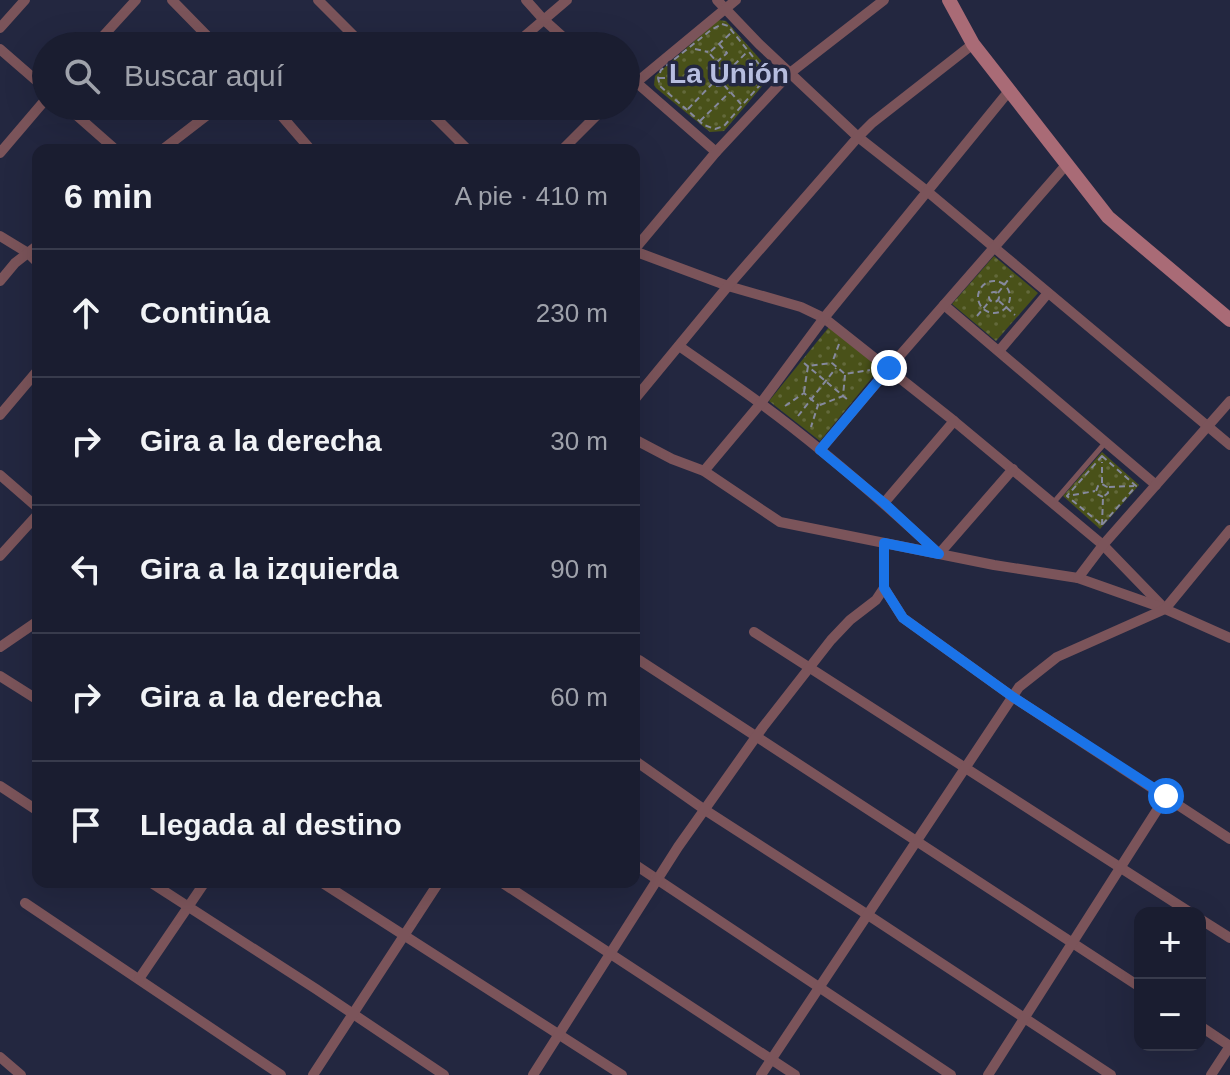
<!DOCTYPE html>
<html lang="es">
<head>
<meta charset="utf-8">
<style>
	:root { --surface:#1a1d30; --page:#272a3c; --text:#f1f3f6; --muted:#9fa2ab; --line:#383b4c }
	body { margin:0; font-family:Arial,sans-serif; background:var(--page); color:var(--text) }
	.controls { position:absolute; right:24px; bottom:24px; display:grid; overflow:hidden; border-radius:16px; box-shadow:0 8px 32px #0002 }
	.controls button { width:72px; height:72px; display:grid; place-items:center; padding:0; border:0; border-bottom:2px solid var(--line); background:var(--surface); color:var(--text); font:40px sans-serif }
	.stop { position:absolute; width:24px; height:24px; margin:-18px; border:6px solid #1a73e8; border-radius:50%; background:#fff }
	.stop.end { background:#1a73e8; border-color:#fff; box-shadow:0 2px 8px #0008 }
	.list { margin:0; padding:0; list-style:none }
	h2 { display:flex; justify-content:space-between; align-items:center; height:104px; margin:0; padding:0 32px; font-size:34px }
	h2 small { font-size:26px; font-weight:400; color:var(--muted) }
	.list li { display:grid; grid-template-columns:52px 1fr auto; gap:24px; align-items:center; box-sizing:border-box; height:128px; padding:0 32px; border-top:2px solid var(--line) }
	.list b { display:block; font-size:30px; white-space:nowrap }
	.list em { font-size:26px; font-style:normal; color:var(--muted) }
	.icon { flex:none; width:44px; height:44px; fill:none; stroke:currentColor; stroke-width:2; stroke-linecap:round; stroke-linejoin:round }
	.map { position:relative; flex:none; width:1230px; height:1075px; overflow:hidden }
	.search { position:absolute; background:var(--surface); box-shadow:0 8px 32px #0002; left:32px; top:32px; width:608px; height:88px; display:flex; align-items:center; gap:20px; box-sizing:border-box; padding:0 28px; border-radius:44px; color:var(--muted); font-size:30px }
	.panel { position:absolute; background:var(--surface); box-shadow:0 8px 32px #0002; left:32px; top:144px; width:608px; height:744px; border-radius:16px }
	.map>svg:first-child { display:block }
</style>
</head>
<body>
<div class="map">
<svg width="1230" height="1075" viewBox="0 0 1230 1075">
	<defs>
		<pattern id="park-dots" width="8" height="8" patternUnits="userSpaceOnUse" patternTransform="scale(2)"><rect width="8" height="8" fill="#495119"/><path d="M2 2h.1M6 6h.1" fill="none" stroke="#63693b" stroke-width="1.8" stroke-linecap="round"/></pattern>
	</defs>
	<rect width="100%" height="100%" fill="#232740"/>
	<g fill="url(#park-dots)">
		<polygon points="718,20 726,21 766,66 769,78 724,131 710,132 656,88 654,85 655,76"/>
		<polygon points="994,256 1038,293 996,341 952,304"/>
		<polygon points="829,327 880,368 820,441 769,401"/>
		<polygon points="1102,452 1139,485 1100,529 1063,496"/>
	</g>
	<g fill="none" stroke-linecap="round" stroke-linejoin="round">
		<g stroke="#86899e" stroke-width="2" stroke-dasharray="6 4" stroke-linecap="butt">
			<polygon points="722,24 728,26 767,74 767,77 724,126 715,129 704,125 660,86 658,78 661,70 711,30"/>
			<polyline points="719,44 727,53 717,62 709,53 731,33"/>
			<polyline points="695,49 708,52"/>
			<circle cx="718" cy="77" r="9"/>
			<polyline points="727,72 748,51"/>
			<polyline points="727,76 763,68"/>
			<polyline points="659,78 710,79"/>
			<polyline points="724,85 741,104"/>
			<polyline points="688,109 712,84"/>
			<polyline points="700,121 730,92"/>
			<circle cx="994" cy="297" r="16"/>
			<circle cx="994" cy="297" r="5"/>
			<polyline points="998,293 1011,276"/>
			<polyline points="999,301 1015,315"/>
			<polyline points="977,316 988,303"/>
			<polyline points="839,344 832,363 845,374 870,370"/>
			<polyline points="804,363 848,400"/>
			<polyline points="804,392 808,366 831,363"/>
			<polyline points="820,405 843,396 845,375"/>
			<polyline points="785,406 804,393 818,405 811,427"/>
			<polyline points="798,416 836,368"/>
			<polygon points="1102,456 1136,486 1102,525 1067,496"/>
			<polyline points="1102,483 1102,462"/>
			<polyline points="1109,487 1134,486"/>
			<polyline points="1073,495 1095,491"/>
			<polyline points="1102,525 1103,497 1108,493 1107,487 1102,484 1098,486 1096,491 1097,494 1103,497"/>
		</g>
		<polyline stroke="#7b545a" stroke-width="5" points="1054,502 1105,443"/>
		<g stroke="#7b545a" stroke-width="10">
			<polyline points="172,0 217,46"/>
			<polyline points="318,0 364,46"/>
			<polyline points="526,0 543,19 573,46"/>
			<polyline points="717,0 759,44 858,137 928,192 1230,445"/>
			<polyline points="0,28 25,0"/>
			<polyline points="94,46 136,0"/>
			<polyline points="513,46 567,0"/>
			<polyline points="0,49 46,89"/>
			<polyline points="626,76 637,83 716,152"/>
			<polyline points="626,91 736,0"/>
			<polyline points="66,106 116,150"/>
			<polyline points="273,106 311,150"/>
			<polyline points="424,106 468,150"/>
			<polyline points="435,117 447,106"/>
			<polyline points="162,150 219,106"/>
			<polyline points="562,150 606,106"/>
			<polyline points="0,153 46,99"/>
			<polyline points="0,236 28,253 38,263"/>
			<polyline points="634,250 716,152 790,73 884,0"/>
			<polyline points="634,251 728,286 801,307 824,318 954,421 1103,545 1165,609 1230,638"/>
			<polyline points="0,281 15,263 38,245"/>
			<polyline points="944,305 1156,485"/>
			<path d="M679 346C706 365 733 383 760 403 823 449 882 501 939 554L1013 469"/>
			<polyline points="999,351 1048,293"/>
			<polyline points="634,400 728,286 858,137 872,123 973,44"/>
			<polyline points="0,415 38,370"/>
			<polyline points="634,439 672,459 704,471 780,522 994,565 1078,578 1163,608"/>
			<polyline points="820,450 889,368 1066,165"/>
			<polyline points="704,471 761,403 824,318 1009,91"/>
			<polyline points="0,475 38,508"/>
			<polyline points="884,503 954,421"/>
			<polyline points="0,556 38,514"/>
			<polyline points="1078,578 1103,545 1230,401"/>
			<polyline points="884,588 903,618 1013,697 1230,839"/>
			<polyline points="754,632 1191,913"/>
			<polyline points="0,647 38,621"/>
			<polyline points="639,660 1140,987"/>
			<polyline points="0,676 38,700"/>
			<polyline points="634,760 705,810 868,915 1111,1075"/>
			<polyline points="0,786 38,811"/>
			<polyline points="634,864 951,1075"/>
			<polyline points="150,882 316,989 444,1075"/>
			<polyline points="321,882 622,1075"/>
			<polyline points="501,882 795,1075"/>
			<polyline points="25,903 281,1075"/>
			<polyline points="1200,919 1230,938"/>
			<polyline points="139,979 205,882"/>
			<polyline points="1200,1026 1230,1046"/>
			<polyline points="0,1057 21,1075"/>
			<polyline points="313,1075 439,882"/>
			<polyline points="533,1075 678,847 763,727 831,640 850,620 876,600 884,588 884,543"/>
			<polyline points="761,1075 1019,687 1057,657 1165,609 1230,530"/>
			<polyline points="988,1075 1166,796"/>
			<polyline points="1211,1075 1230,1046"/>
		</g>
		<polyline stroke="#a96b76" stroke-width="14" points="949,0 973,44 1108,217 1230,320"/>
	</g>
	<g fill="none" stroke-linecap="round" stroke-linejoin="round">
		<polyline stroke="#1a73e8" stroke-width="10" points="889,368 820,450 884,503 939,554 884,543 884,588 903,618 1013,697 1166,796"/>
	</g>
	<g text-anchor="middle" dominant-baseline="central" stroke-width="7" stroke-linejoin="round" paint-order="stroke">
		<g font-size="28" font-weight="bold" fill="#b7bedf" stroke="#232740">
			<text x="729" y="73">La Unión</text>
		</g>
	</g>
</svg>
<div class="controls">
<button>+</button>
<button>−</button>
</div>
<div class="stop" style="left:1166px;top:796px"></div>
<div class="stop end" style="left:889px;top:368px"></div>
<div class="search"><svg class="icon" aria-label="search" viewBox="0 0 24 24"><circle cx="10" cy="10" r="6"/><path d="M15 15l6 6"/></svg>Buscar aquí</div>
<section class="panel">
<h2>6 min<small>A pie · 410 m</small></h2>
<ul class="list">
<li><svg class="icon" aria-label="ahead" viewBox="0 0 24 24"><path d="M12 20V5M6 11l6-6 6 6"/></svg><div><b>Continúa</b></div><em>230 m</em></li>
<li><svg class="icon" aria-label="right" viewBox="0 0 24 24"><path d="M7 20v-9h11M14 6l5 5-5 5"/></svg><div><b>Gira a la derecha</b></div><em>30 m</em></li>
<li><svg class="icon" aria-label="left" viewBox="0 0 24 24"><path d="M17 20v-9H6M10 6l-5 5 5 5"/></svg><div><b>Gira a la izquierda</b></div><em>90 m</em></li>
<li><svg class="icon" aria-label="right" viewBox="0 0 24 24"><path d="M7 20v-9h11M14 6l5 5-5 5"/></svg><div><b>Gira a la derecha</b></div><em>60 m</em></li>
<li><svg class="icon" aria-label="arrive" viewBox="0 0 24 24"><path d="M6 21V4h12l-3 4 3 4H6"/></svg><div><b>Llegada al destino</b></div></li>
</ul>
</section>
</div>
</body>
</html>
